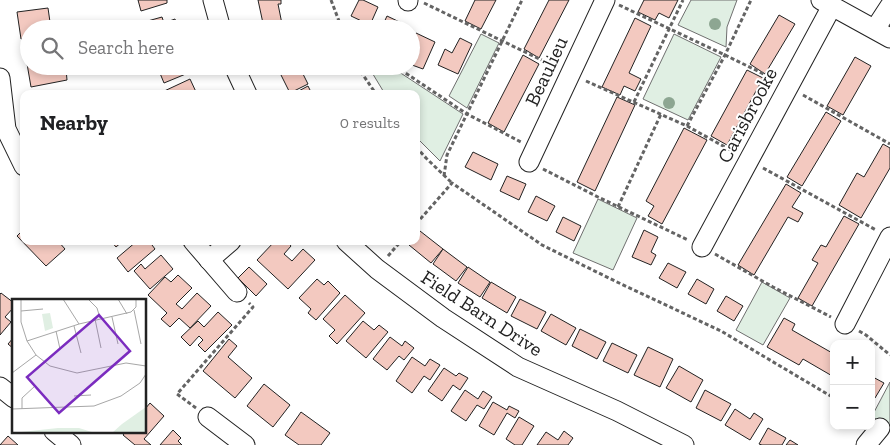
<!DOCTYPE html>
<html lang="en">
<head>
<meta charset="utf-8">
<style>
	:root { --surface:#fff; --page:#f6f6f6; --text:#202124; --muted:#757577; --line:#e0e0e0 }
	body { margin:0; font-family:"Zilla Slab",serif; background:var(--page); color:var(--text) }
	.controls { position:absolute; right:15px; bottom:15px; display:grid; overflow:hidden; border-radius:10px; box-shadow:0 2px 8px #0003 }
	.controls button { width:45px; height:45px; display:grid; place-items:center; padding:0; border:0; border-bottom:1px solid var(--line); background:var(--surface); color:var(--text); font:25px sans-serif }
	.list { margin:0; padding:0; list-style:none }
	h2 { display:flex; justify-content:space-between; align-items:center; height:65px; margin:0; padding:0 20px; font-size:21px }
	h2 small { font-size:16px; font-weight:400; color:var(--muted) }
	.icon { flex:none; width:28px; height:28px; fill:none; stroke:currentColor; stroke-width:2; stroke-linecap:round; stroke-linejoin:round }
	.map { position:relative; flex:none; width:890px; height:445px; overflow:hidden }
	.search { position:absolute; background:var(--surface); box-shadow:0 2px 8px #0003; left:20px; top:20px; width:400px; height:55px; display:flex; align-items:center; gap:12px; box-sizing:border-box; padding:0 18px; border-radius:28px; color:var(--muted); font-size:19px }
	.panel { position:absolute; background:var(--surface); box-shadow:0 2px 8px #0003; left:20px; top:90px; width:400px; height:155px; border-radius:10px }
	.map>svg:first-child { display:block }
</style>
</head>
<body>
<div class="map">
<svg width="890" height="445" viewBox="0 0 890 445">
	<rect width="100%" height="100%" fill="#fff"/>
	<g fill="#e0efe3" stroke="#6f6f6f">
		<polygon points="691,0 737,0 727,27 726,47 678,25"/>
		<polygon points="481,34 499,43 467,108 449,96"/>
		<polygon points="674,34 721,57 688,120 643,99"/>
		<polygon points="368,66 390,66 463,114 440,161 416,137 416,94 385,94"/>
		<polygon points="598,199 637,218 613,270 573,253"/>
		<polygon points="762,282 790,298 763,345 736,330"/>
		<polygon points="890,382 890,428 889,430 872,416"/>
	</g>
	<g fill="#f3c9c0" stroke="#222">
		<polygon points="138,0 167,0 167,3 141,11"/>
		<polygon points="258,0 281,0 281,4 278,4 282,24 264,28"/>
		<polygon points="359,0 363,0 378,7 370,25 351,16"/>
		<polygon points="475,0 496,0 481,29 465,21"/>
		<polygon points="549,0 569,0 539,58 524,49"/>
		<polygon points="644,0 678,0 669,18 659,13 655,20 638,12"/>
		<polygon points="48,8 51,29 29,29 29,38 21,39 17,12"/>
		<polygon points="779,15 795,24 765,74 750,64"/>
		<polygon points="387,16 406,25 404,29 381,29"/>
		<polygon points="162,17 164,23 175,19 178,29 146,29 144,22"/>
		<polygon points="635,18 651,26 629,73 641,79 635,91 624,86 620,95 602,87"/>
		<polygon points="416,33 435,42 423,69 412,65 418,51 411,48 411,43"/>
		<polygon points="460,38 472,44 458,74 438,65 445,49 452,53"/>
		<polygon points="29,51 29,66 55,66 56,70 66,69 67,80 31,87 25,52"/>
		<polygon points="523,55 539,64 504,132 488,123"/>
		<polygon points="855,57 871,66 843,115 827,106"/>
		<polygon points="157,66 191,66 193,71 164,83"/>
		<polygon points="279,66 299,66 308,84 290,93 277,67"/>
		<polygon points="747,70 763,78 727,145 711,136"/>
		<polygon points="190,79 197,94 161,94 160,93"/>
		<polygon points="308,86 312,94 293,94"/>
		<polygon points="617,97 635,105 595,191 577,182"/>
		<polygon points="826,112 841,121 802,186 787,177"/>
		<polygon points="684,128 707,140 662,224 648,216 654,206 646,201"/>
		<polygon points="883,144 890,148 890,168 861,218 839,205 857,173 864,177"/>
		<polygon points="473,152 498,164 491,180 465,167"/>
		<polygon points="507,176 526,184 519,200 500,191"/>
		<polygon points="786,184 801,193 792,207 803,213 798,222 788,217 754,275 738,265"/>
		<polygon points="536,196 555,206 547,221 528,212"/>
		<polygon points="844,216 859,224 812,306 798,298 818,263 812,260 821,245 826,247"/>
		<polygon points="563,217 581,226 574,241 556,232"/>
		<polygon points="24,229 24,241 58,241 65,249 46,266 17,236"/>
		<polygon points="644,230 658,237 651,252 656,255 651,265 632,257"/>
		<polygon points="420,231 443,249 431,263 409,245 412,241 416,241 416,236"/>
		<polygon points="111,241 123,241 116,247"/>
		<polygon points="137,241 149,241 155,249 128,272 117,258"/>
		<polygon points="275,241 287,241 291,246 284,254 292,261 303,249 315,260 288,289 257,260"/>
		<polygon points="443,249 467,267 456,281 433,264"/>
		<polygon points="161,255 173,269 150,289 134,271 141,264 145,269"/>
		<polygon points="668,263 686,272 677,288 659,278"/>
		<polygon points="249,267 267,284 256,296 238,278"/>
		<polygon points="468,267 490,282 480,297 458,283"/>
		<polygon points="178,275 192,288 176,304 182,309 197,293 211,306 190,328 179,318 170,327 161,319 167,313 148,295 165,277 171,282"/>
		<polygon points="317,279 324,285 328,281 340,293 316,320 308,313 311,309 299,298"/>
		<polygon points="697,279 714,289 706,304 688,294"/>
		<polygon points="491,282 516,297 507,313 482,298"/>
		<polygon points="1,293 14,303 14,307 5,317 11,322 0,335 0,294"/>
		<polygon points="345,295 365,313 337,344 329,336 335,330 323,319"/>
		<polygon points="726,296 743,306 734,321 717,311"/>
		<polygon points="520,299 546,312 537,329 511,316"/>
		<polygon points="218,312 232,325 205,352 198,345 203,340 199,336 190,346 181,337 198,321 204,327"/>
		<polygon points="551,314 576,328 566,345 541,331"/>
		<polygon points="784,318 795,324 792,330 834,354 834,377 803,359 799,365 767,347"/>
		<polygon points="363,321 374,330 379,325 388,332 366,358 346,341"/>
		<polygon points="580,329 606,342 597,359 572,346"/>
		<polygon points="14,337 14,349 8,344"/>
		<polygon points="390,337 402,346 405,341 414,348 404,360 399,356 387,370 373,359"/>
		<polygon points="229,339 237,346 228,357 252,378 235,398 203,371"/>
		<polygon points="612,343 637,355 628,373 603,361"/>
		<polygon points="648,347 673,359 660,387 634,375"/>
		<polygon points="412,357 425,366 430,359 440,365 430,380 424,376 412,393 396,381"/>
		<polygon points="679,366 703,380 691,402 666,388"/>
		<polygon points="444,368 456,376 459,373 468,378 460,390 453,385 442,401 428,391"/>
		<polygon points="871,376 884,383 875,398 871,396"/>
		<polygon points="264,384 290,405 273,427 247,406"/>
		<polygon points="465,390 478,399 483,391 492,397 484,409 477,405 466,421 451,411"/>
		<polygon points="705,390 731,404 721,421 696,408"/>
		<polygon points="493,402 507,410 509,406 519,411 515,418 507,413 494,435 479,426"/>
		<polygon points="150,403 164,416 144,439 151,445 135,445 123,435 126,431 145,431 145,409"/>
		<polygon points="735,409 750,419 754,413 763,419 750,440 725,425"/>
		<polygon points="301,412 330,433 321,445 299,445 285,435"/>
		<polygon points="519,417 534,426 522,445 515,445 506,439"/>
		<polygon points="768,428 786,438 782,445 762,445 759,444"/>
		<polygon points="173,430 181,438 178,441 182,445 160,445"/>
		<polygon points="564,431 573,438 568,445 537,445 546,432 558,440"/>
		<polygon points="8,436 18,445 0,445"/>
		<polygon points="790,440 798,445 786,445"/>
	</g>
	<g fill="none" stroke-linecap="round" stroke-linejoin="round">
		<g stroke="#222" stroke-width="21">
			<g id="minor">
				<polyline points="213,0 221,29"/>
				<polyline points="821,0 890,38"/>
				<polyline points="408,1 408,0"/>
				<polyline points="875,29 890,6"/>
				<polyline points="234,66 247,94"/>
				<polyline points="0,78 6,129 24,166"/>
				<polyline points="529,162 605,0"/>
				<polyline points="193,241 237,292"/>
				<polyline points="346,241 377,269 443,318 518,367 617,411 684,445"/>
				<polyline points="702,247 832,6"/>
				<polyline points="209,260 231,241"/>
				<polyline points="845,324 890,237"/>
				<polyline points="0,387 14,398"/>
				<polyline points="208,417 245,445"/>
				<polyline points="54,431 71,445"/>
				<polyline points="866,445 880,428"/>
			</g>
		</g>
		<g stroke="#646464" stroke-width="3" stroke-dasharray="4 2.5" stroke-linecap="butt">
			<polyline points="331,0 342,29"/>
			<polyline points="424,3 556,67"/>
			<polyline points="619,5 725,55 774,79"/>
			<polyline points="357,66 376,94"/>
			<polyline points="395,66 467,114 521,142"/>
			<polyline points="586,81 687,126 734,152"/>
			<polyline points="803,95 890,144"/>
			<polyline points="634,102 683,0"/>
			<polyline points="687,126 725,55 751,0"/>
			<polyline points="416,147 426,158 452,183"/>
			<polyline points="763,168 876,230"/>
			<polyline points="543,169 598,197 688,240"/>
			<polyline points="444,176 447,155 522,0"/>
			<polyline points="618,207 661,114"/>
			<polyline points="416,224 452,183 542,245 617,282 721,331 834,398"/>
			<polyline points="715,254 773,287 831,317"/>
			<polyline points="388,256 401,241"/>
			<polyline points="859,331 866,335 890,355"/>
			<polyline points="196,408 177,394 253,307 249,303"/>
		</g>
		<use href="#minor" stroke="#fff" stroke-width="19"/>
	</g>
	<g fill="#8da692">
		<circle cx="715" cy="24" r="6"/>
		<circle cx="669" cy="103" r="6"/>
	</g>
	<g text-anchor="middle" dominant-baseline="central" stroke-width="4" stroke-linejoin="round" paint-order="stroke">
		<g font-size="20" fill="#222" stroke="#fff">
			<text transform="translate(546 71) rotate(-65)">Beaulieu</text>
			<text transform="translate(747 115) rotate(-62)">Carisbrooke</text>
			<text transform="translate(482 313) rotate(33)">Field Barn Drive</text>
		</g>
	</g>
	<g transform="translate(12 299)">
		<rect width="134" height="134" fill="#fff"/>
		<path d="M38 14 41 29 33 32 30 15ZM134 108V134H100L110 125ZM67 129 83 134H0L46 129Z" fill="#e0efe3"/>
		<path fill="none" stroke="#a7a7a7" stroke-width="1" d="M9 0V23L15 42 24 56 38 67 65 74 114 64 134 67M51 0 67 25M76 0 85 9 88 19M106 0 115 15M122 11 129 45M9 12 31 10M100 18 106 45M83 20 89 49M62 27 69 54M44 32 48 50M15 42 67 25 119 13 124 8V0M0 74 24 56M62 97 79 96M0 110 82 107 109 97 128 84 134 75M10 110V99L23 87"/>
		<path fill="#7b2cbf" fill-opacity="0.15" stroke="#7b2cbf" stroke-width="2.5" d="M87 16 118 52 47 114 15 78Z"/>
		<rect width="134" height="134" fill="none" stroke="#222" stroke-width="2.5"/>
	</g>
</svg>
<div class="controls">
<button>+</button>
<button>−</button>
</div>
<div class="search"><svg class="icon" aria-label="search" viewBox="0 0 24 24"><circle cx="10" cy="10" r="6"/><path d="M15 15l6 6"/></svg>Search here</div>
<section class="panel">
<h2>Nearby<small>0 results</small></h2>
<ul class="list">
</ul>
</section>
</div>
</body>
</html>
